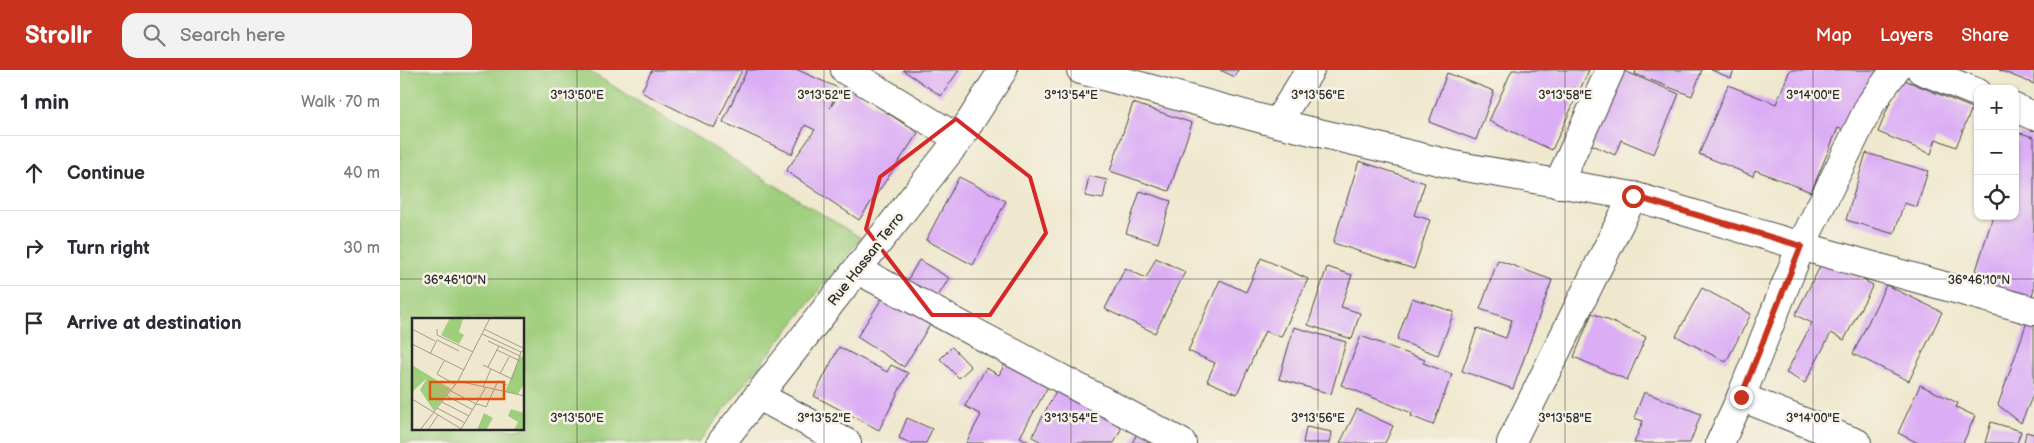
<!DOCTYPE html>
<html lang="en">
<head>
<meta charset="utf-8">
<style>
	:root { --surface:#fff; --page:#f2f2f3; --text:#2b2b33; --muted:#7c7c81; --line:#e1e1e2; --accent:#c8321e }
	body { margin:0; font-family:"Balsamiq Sans",sans-serif; background:var(--page); color:var(--text) }
	.controls { position:absolute; right:15px; top:15px; display:grid; overflow:hidden; border-radius:10px; box-shadow:0 1px 4px #0004 }
	.controls button { width:45px; height:45px; display:grid; place-items:center; padding:0; border:0; border-bottom:1px solid var(--line); background:var(--surface); color:var(--text); font:25px sans-serif }
	.stop { position:absolute; width:15px; height:15px; margin:-11px; border:4px solid #c8321e; border-radius:50%; background:#fff }
	.stop.end { background:#c8321e; border-color:#fff; box-shadow:0 1px 5px #0008 }
	.list { margin:0; padding:0; list-style:none }
	h2 { display:flex; justify-content:space-between; align-items:center; height:65px; margin:0; padding:0 20px; font-size:21px }
	h2 small { font-size:16px; font-weight:400; color:var(--muted) }
	.list li { display:grid; grid-template-columns:32px 1fr auto; gap:15px; align-items:center; box-sizing:border-box; height:75px; padding:0 20px; border-top:1px solid var(--line) }
	.list b { display:block; font-size:19px; white-space:nowrap }
	.list em { font-size:16px; font-style:normal; color:var(--muted) }
	.icon { flex:none; width:28px; height:28px; fill:none; stroke:currentColor; stroke-width:2; stroke-linecap:round; stroke-linejoin:round }
	.map { position:relative; flex:none; width:1634px; height:373px; overflow:hidden }
	header { display:flex; align-items:center; gap:30px; box-sizing:border-box; height:70px; padding:0 25px; background:var(--accent); color:#fff }
	header strong { font-size:24px }
	nav { display:flex; gap:28px; margin-inline-start:auto; font-size:18px }
	.search { width:350px; height:45px; background:var(--page); display:flex; align-items:center; gap:12px; box-sizing:border-box; padding:0 18px; border-radius:15px; color:var(--muted); font-size:19px }
	main { display:flex }
	aside { flex:1; background:var(--surface) }
	.map>svg:first-child { display:block }
</style>
</head>
<body>
<header>
<strong>Strollr</strong>
<div class="search"><svg class="icon" aria-label="search" viewBox="0 0 24 24"><circle cx="10" cy="10" r="6"/><path d="M15 15l6 6"/></svg>Search here</div>
<nav><a>Map</a><a>Layers</a><a>Share</a></nav>
</header>
<main>
<aside>
<h2>1 min<small>Walk · 70 m</small></h2>
<ul class="list">
<li><svg class="icon" aria-label="ahead" viewBox="0 0 24 24"><path d="M12 20V5M6 11l6-6 6 6"/></svg><div><b>Continue</b></div><em>40 m</em></li>
<li><svg class="icon" aria-label="right" viewBox="0 0 24 24"><path d="M7 20v-9h11M14 6l5 5-5 5"/></svg><div><b>Turn right</b></div><em>30 m</em></li>
<li><svg class="icon" aria-label="arrive" viewBox="0 0 24 24"><path d="M6 21V4h12l-3 4 3 4H6"/></svg><div><b>Arrive at destination</b></div></li>
</ul>
</aside>
<div class="map">
<svg width="1634" height="373" viewBox="0 0 1634 373">
	<rect width="100%" height="100%" fill="#f7f3e8"/>
	<filter id="ink" filterUnits="userSpaceOnUse"><feTurbulence type="fractalNoise" baseFrequency=".02" numOctaves="2"/><feDisplacementMap in="SourceGraphic" scale="10" xChannelSelector="R" yChannelSelector="G"/><feConvolveMatrix kernelMatrix="1 2 1 2 8 2 1 2 1" color-interpolation-filters="sRGB"/></filter>
	<filter id="wash" filterUnits="userSpaceOnUse"><feTurbulence type="fractalNoise" baseFrequency=".0096" numOctaves="4" result="noise"/><feDisplacementMap in="SourceGraphic" scale="20" xChannelSelector="R" yChannelSelector="G"/><feGaussianBlur stdDeviation="1.12" result="paint"/><feColorMatrix in="noise" values="0 0 0 0 0 0 0 0 0 0 0 0 0 0 0 0 0 1.4 0 .05"/><feComposite in="paint" operator="in"/></filter>
	<g filter="url(#wash)">
		<rect width="100%" height="100%" fill="#efe8ce"/>
		<path fill="#9fce7c" stroke="#657c54" fill-rule="evenodd" d="M0 0H187L461 168 298 373H0ZM14 249H124V359H14Z"/>
		<g id="blocks">
			<g fill="#dbadf5">
				<polygon points="252,0 342,0 314,58 241,22"/>
				<polygon points="347,0 398,0 438,18 430,38 445,15 518,63 459,150 386,101 415,60 405,55 392,84 323,52"/>
				<polygon points="503,0 559,0 541,26"/>
				<polygon points="820,0 838,0 835,7"/>
				<polygon points="1112,0 1189,0 1152,80 1089,51"/>
				<polygon points="1222,0 1279,24 1254,84 1221,70 1215,85 1190,74"/>
				<polygon points="1236,0 1302,0 1292,26 1235,4"/>
				<polygon points="1311,0 1334,0 1331,8"/>
				<polygon points="1390,0 1477,0 1451,63 1438,58 1411,122 1355,100 1353,106 1299,84 1328,15 1376,34"/>
				<polygon points="1599,0 1634,0 1634,14"/>
				<polygon points="1047,3 1094,21 1076,70 1029,52"/>
				<polygon points="1500,8 1572,38 1556,77 1536,69 1531,84 1478,62"/>
				<polygon points="733,33 792,53 769,121 710,101"/>
				<polygon points="1620,63 1634,67 1634,219 1631,229 1573,210 1593,146 1615,146 1615,78"/>
				<polygon points="1466,83 1528,101 1517,137 1504,133 1494,164 1446,150"/>
				<polygon points="959,91 1025,113 1014,145 1030,150 1014,199 933,173"/>
				<polygon points="689,106 707,110 703,129 685,126"/>
				<polygon points="559,107 606,131 573,195 526,170"/>
				<polygon points="740,121 771,131 758,173 726,163"/>
				<polygon points="756,188 785,202 755,263 705,239 725,198 746,208"/>
				<polygon points="861,188 908,209 881,267 865,261 837,324 807,311 815,293 788,281 820,210 846,222"/>
				<polygon points="1424,189 1473,215 1444,270 1431,263 1405,313 1386,303 1412,253 1395,245"/>
				<polygon points="519,190 549,208 537,228 507,211"/>
				<polygon points="1098,190 1152,210 1113,319 1062,301 1077,258 1106,268 1112,250 1080,239"/>
				<polygon points="927,197 952,205 941,237 960,243 952,269 908,255"/>
				<polygon points="1486,215 1542,242 1509,311 1453,284"/>
				<polygon points="1302,218 1351,244 1326,292 1276,266"/>
				<polygon points="485,224 531,253 504,297 457,267"/>
				<polygon points="1012,228 1054,242 1038,285 997,270"/>
				<polygon points="1192,243 1246,267 1227,310 1174,287"/>
				<polygon points="1627,252 1634,253 1634,326 1633,325 1621,353 1598,335"/>
				<polygon points="894,257 946,272 931,324 879,309"/>
				<polygon points="961,266 1025,290 1023,293 1052,304 1033,355 1011,346 1012,343 941,315"/>
				<polygon points="439,277 487,302 491,295 508,303 479,360 414,326"/>
				<polygon points="552,277 571,297 559,308 540,289"/>
				<polygon points="608,288 651,311 620,367 631,373 566,373 581,345 565,336 586,298 599,305"/>
				<polygon points="1520,315 1558,333 1556,337 1575,346 1563,373 1518,373 1498,363"/>
				<polygon points="658,317 725,351 714,373 644,373 632,367"/>
				<polygon points="1244,322 1301,344 1290,373 1234,373 1243,351 1234,348"/>
				<polygon points="957,339 993,356 985,373 940,373"/>
				<polygon points="507,348 532,359 526,373 510,373 499,368"/>
				<polygon points="1591,352 1621,361 1617,373 1585,373"/>
				<polygon points="906,357 932,362 930,373 903,373"/>
				<polygon points="739,360 762,373 732,373"/>
				<polygon points="1626,362 1634,364 1634,373 1624,373"/>
			</g>
		</g>
	</g>
	<g filter="url(#ink)">
		<use href="#blocks" fill-opacity="0" stroke="#484743" stroke-width="1"/>
		<g fill="none" stroke-linecap="round" stroke-linejoin="round">
			<g stroke="#484743" stroke-width="30">
				<g id="street">
					<polyline points="445,0 559,69"/>
					<polyline points="681,0 877,53 1059,96 1233,126 1401,176 1634,241"/>
					<polyline points="1521,0 1578,23"/>
					<polyline points="1615,38 1634,46"/>
					<polyline points="877,53 910,0"/>
					<polyline points="1158,114 1210,0"/>
					<polyline points="458,200 782,373"/>
					<polyline points="359,326 447,373"/>
					<polyline points="1341,327 1457,373"/>
					<polyline points="321,373 559,69 603,0"/>
					<polyline points="1111,373 1233,126"/>
					<polyline points="1320,373 1341,327 1401,176 1470,35 1495,0"/>
				</g>
			</g>
			<use href="#street" stroke="#fff" stroke-width="28"/>
		</g>
	</g>
	<g fill="none" stroke-linecap="round" stroke-linejoin="round" filter="url(#ink)">
		<polyline stroke="#c8321e" stroke-width="6" points="1233,126 1401,176 1341,327"/>
	</g>
	<path fill="none" stroke="#d62828" stroke-width="4" stroke-linejoin="round" d="M556 49 630 107 646 163 590 245H532L466 159 480 107Z"/>
	<path fill="none" stroke="#2b2b2b" stroke-width="1" stroke-opacity="0.45" d="M177 0V373M424 0V373M671 0V373M918 0V373M1165 0V373M1413 0V373M0 209H1634"/>
	<g text-anchor="middle" dominant-baseline="central" stroke-width="5" stroke-linejoin="round" paint-order="stroke">
		<g font-size="14" fill="#2b2b2b" stroke="#f7f3e8">
			<text transform="translate(466 189) rotate(-52)">Rue Hassan Terro</text>
		</g>
	</g>
	<g transform="translate(12 248)">
		<rect width="112" height="112" fill="#efe8ce"/>
		<path d="M38 0 51 1 47 14 52 17 47 26 29 17ZM108 38 112 39V66L106 76 93 74ZM0 47 39 71 22 93 8 72 15 60 0 74ZM99 91 112 95V112H102L106 104 96 98ZM72 95 81 100 74 112H65Z" fill="#9fce7c"/>
		<path fill="none" stroke="#a19c8d" stroke-width="1" d="M0 11 23 23M25 11V17L61 34M72 11 111 30 113 27M70 16 109 34 113 31M76 23 108 38M0 26 52 52M85 32 108 43M18 36 25 22 47 33M32 43 25 56 44 67M71 47 100 61 109 34M76 49 87 28M88 56 97 39M46 63 113 78M71 69 79 51M39 73 66 87M35 78 61 92M0 81 51 112M30 84 57 98M66 86 74 89 86 63 95 67M25 90 53 105M49 111 74 69M8 112 46 63 78 0M16 112 26 97"/>
		<path fill="#df570e" fill-opacity="0.15" stroke="#df570e" stroke-width="2.5" d="M18 64H92V81H18Z"/>
		<rect width="112" height="112" fill="none" stroke="#2b2b2b" stroke-width="2.5"/>
	</g>
	<g font-size="12" text-anchor="middle" fill="#2b2b2b" stroke="#f7f3e8" stroke-width="5" stroke-linejoin="round" paint-order="stroke">
		<text x="177" y="29">3°13'50"E</text>
		<text x="424" y="29">3°13'52"E</text>
		<text x="671" y="29">3°13'54"E</text>
		<text x="918" y="29">3°13'56"E</text>
		<text x="1165" y="29">3°13'58"E</text>
		<text x="1413" y="29">3°14'00"E</text>
		<text x="55" y="214">36°46'10"N</text>
		<text x="1579" y="214">36°46'10"N</text>
		<text x="177" y="352">3°13'50"E</text>
		<text x="424" y="352">3°13'52"E</text>
		<text x="671" y="352">3°13'54"E</text>
		<text x="918" y="352">3°13'56"E</text>
		<text x="1165" y="352">3°13'58"E</text>
		<text x="1413" y="352">3°14'00"E</text>
	</g>
</svg>
<div class="controls">
<button>+</button>
<button>−</button>
<button><svg class="icon" aria-label="locate" viewBox="0 0 24 24"><circle cx="12" cy="12" r="6"/><path d="M12 2v4M12 18v4M2 12h4M18 12h4"/></svg></button>
</div>
<div class="stop" style="left:1233px;top:126px"></div>
<div class="stop end" style="left:1341px;top:327px"></div>
</div>
</main>
</body>
</html>
